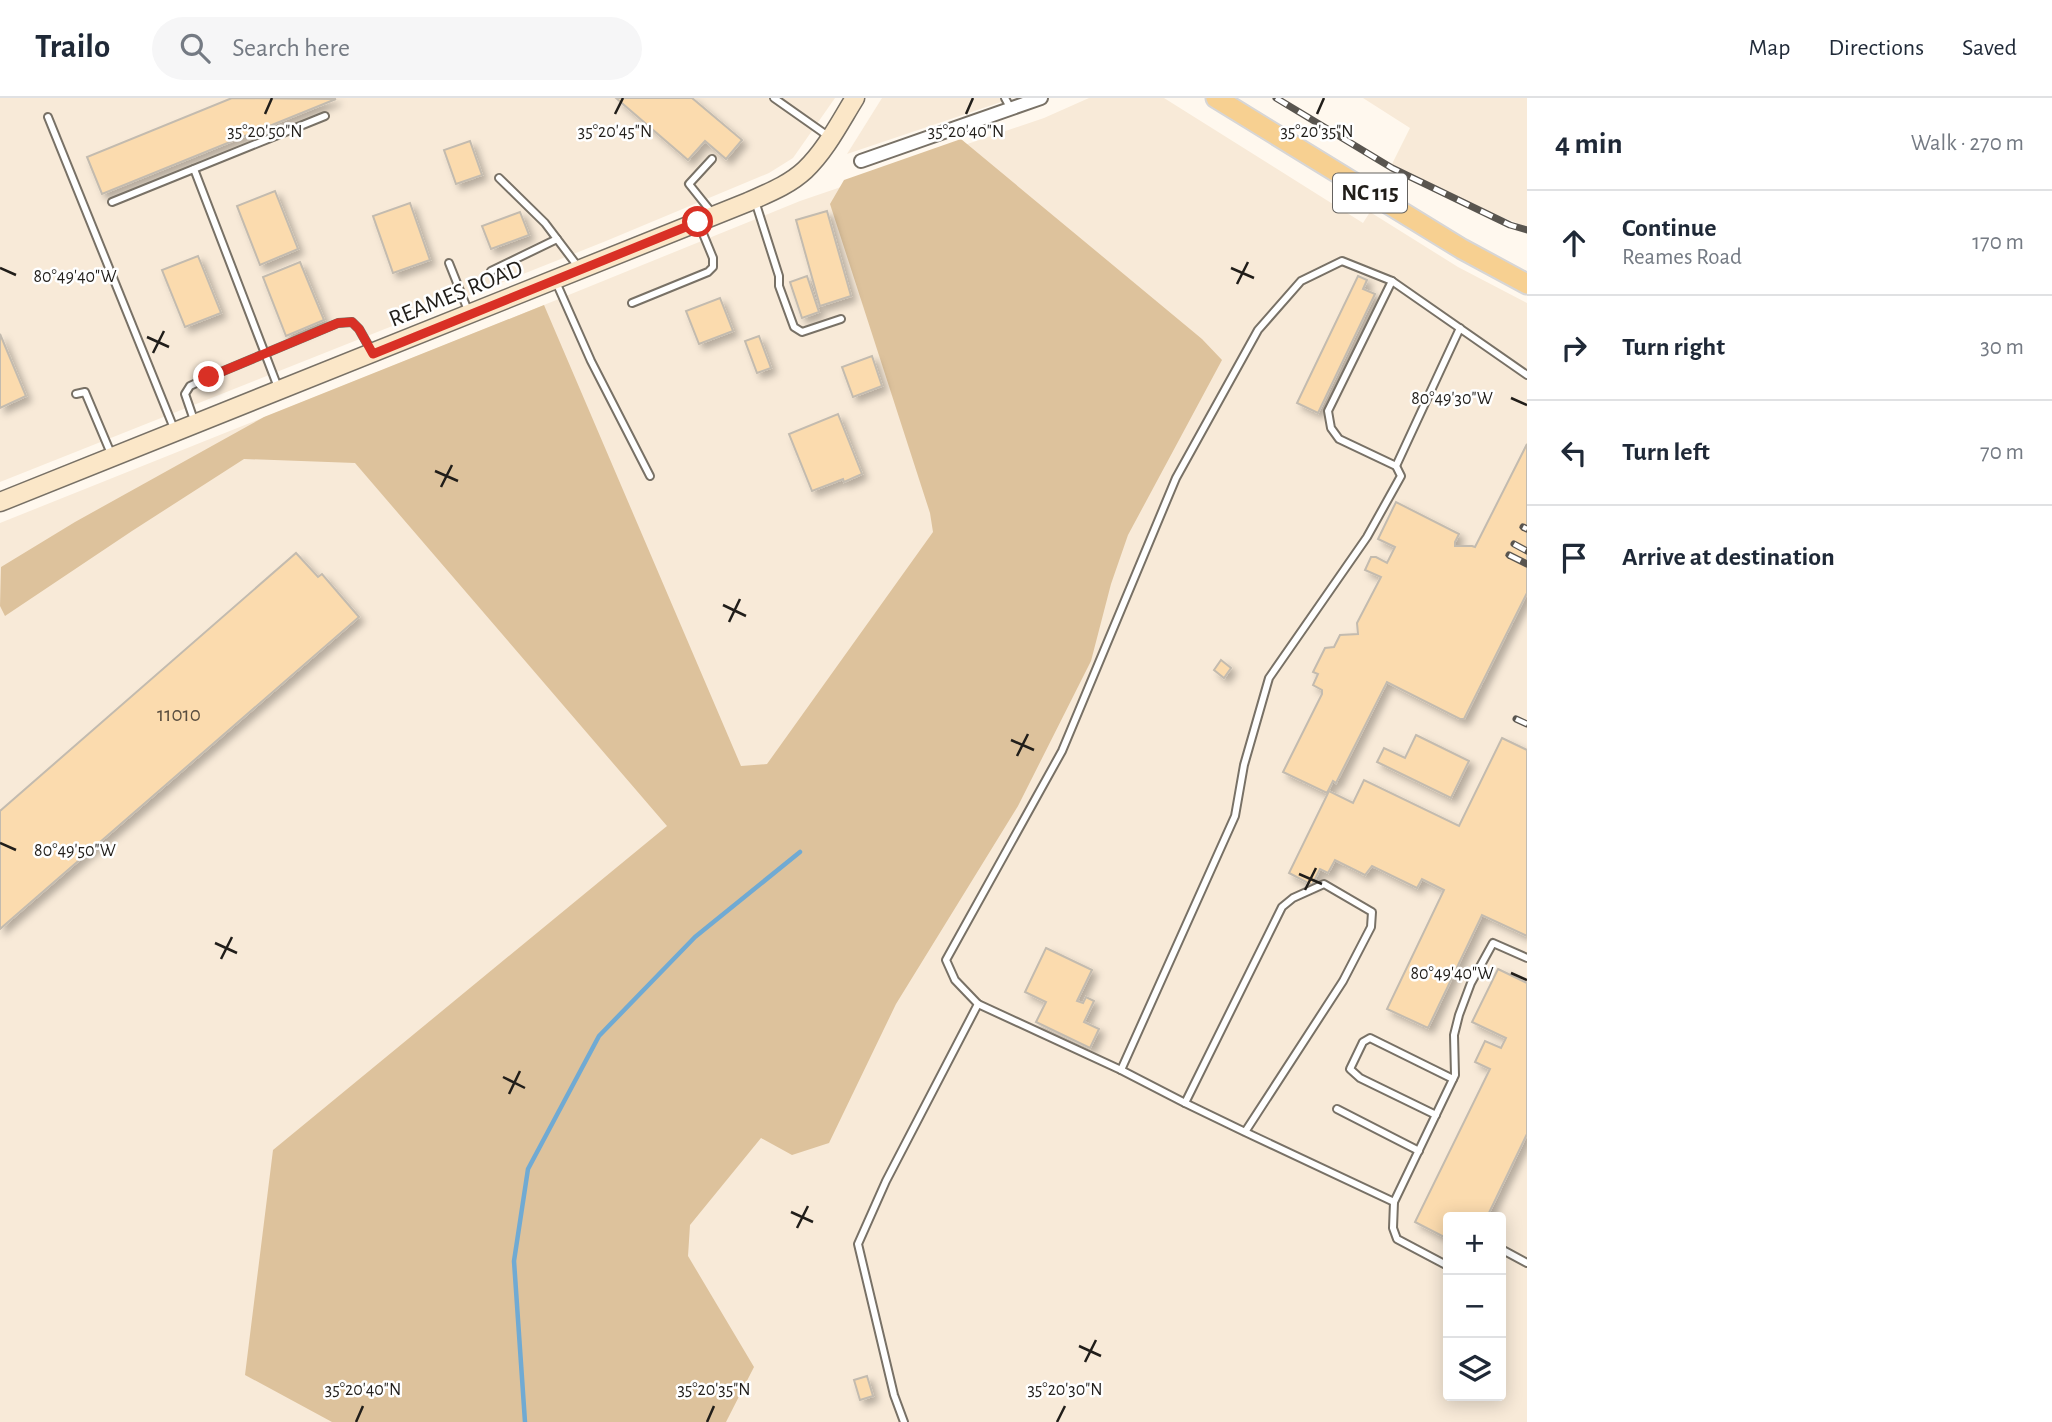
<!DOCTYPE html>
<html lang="en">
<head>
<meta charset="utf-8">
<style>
	:root { --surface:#fff; --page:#f6f6f7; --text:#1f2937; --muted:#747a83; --line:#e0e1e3 }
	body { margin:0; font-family:"Alegreya Sans",sans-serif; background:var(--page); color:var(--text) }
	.controls { position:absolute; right:21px; bottom:21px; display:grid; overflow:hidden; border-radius:7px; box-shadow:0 4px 18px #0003 }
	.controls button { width:63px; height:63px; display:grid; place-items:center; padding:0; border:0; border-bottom:2px solid var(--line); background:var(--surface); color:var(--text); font:35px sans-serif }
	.stop { position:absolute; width:21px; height:21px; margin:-16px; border:5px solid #d93025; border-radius:50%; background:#fff }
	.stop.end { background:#d93025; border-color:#fff; box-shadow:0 2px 7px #0008 }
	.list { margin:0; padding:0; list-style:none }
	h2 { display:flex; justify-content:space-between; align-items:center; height:91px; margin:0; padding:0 28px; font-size:30px }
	h2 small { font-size:23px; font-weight:400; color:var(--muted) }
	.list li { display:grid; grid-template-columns:46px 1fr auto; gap:21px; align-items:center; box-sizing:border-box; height:105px; padding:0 28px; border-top:2px solid var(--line) }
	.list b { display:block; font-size:26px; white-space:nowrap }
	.list p { margin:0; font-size:23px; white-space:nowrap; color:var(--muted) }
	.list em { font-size:23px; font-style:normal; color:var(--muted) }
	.icon { flex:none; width:38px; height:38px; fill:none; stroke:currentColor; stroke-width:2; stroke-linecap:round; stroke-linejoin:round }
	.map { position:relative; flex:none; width:1527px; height:1324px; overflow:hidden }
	header { display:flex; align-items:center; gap:42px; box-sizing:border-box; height:98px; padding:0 35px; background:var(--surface); border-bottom:2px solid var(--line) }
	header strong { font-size:33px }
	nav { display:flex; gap:38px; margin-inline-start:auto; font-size:24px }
	.search { width:490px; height:63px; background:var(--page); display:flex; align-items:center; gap:18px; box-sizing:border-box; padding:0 24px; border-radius:38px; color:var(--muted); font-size:26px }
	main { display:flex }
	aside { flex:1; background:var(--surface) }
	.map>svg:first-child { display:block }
</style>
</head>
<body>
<header>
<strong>Trailo</strong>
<div class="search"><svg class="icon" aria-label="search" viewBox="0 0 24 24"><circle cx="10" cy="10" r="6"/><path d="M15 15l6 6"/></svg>Search here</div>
<nav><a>Map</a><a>Directions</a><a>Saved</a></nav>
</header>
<main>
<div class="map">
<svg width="1527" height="1324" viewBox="0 0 1527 1324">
	<defs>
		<filter id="shadow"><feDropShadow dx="5" dy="5" stdDeviation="3.5" flood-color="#0004"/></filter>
	</defs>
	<rect width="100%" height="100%" fill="#fff8ee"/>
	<g fill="#f8ead8" fill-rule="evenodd">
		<polygon points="0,0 835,0 793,60 769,75 606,143 0,384"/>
		<polygon points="882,0 1013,0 847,56"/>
		<path d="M1089 0H1164L1363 125 1370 114 1458 169 1527 205V1324H0V425L544 207 800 103 1044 20ZM1448 1119H1501V1298H1448Z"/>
		<polygon points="1363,0 1527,0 1527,129 1468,106 1391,68 1410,30"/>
	</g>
	<polygon fill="#ddc29c" points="961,41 1202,241 1222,262 1128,437 1111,486 1091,563 1018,708 896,906 829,1045 792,1057 761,1040 690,1127 688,1158 754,1269 726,1324 332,1324 245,1277 273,1052 667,728 355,365 244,361 132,433 5,518 0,508 1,469 75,424 264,319 544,207 741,668 767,666 933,434 930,415 830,106 844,82"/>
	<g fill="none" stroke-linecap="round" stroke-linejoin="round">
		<polyline stroke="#70aad3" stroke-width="4.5" points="525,1324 514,1163 528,1071 599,938 695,839 800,754"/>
	</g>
	<g fill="#fbdbae" stroke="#c3bbaf" stroke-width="2" filter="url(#shadow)">
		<polygon points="232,0 336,1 102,96 87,59"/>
		<polygon points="616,0 692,0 742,42 726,61 705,43 688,62"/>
		<polygon points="470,43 482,77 456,86 444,52"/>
		<polygon points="275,93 298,151 260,167 237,108"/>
		<polygon points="410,105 430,162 393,175 373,118"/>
		<polygon points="827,113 851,198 820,208 796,122"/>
		<polygon points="520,114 529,137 491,151 482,128"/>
		<polygon points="198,158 221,215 185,229 162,172"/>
		<polygon points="300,164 324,222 286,238 263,179"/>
		<polygon points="807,178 819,214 802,220 790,184"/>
		<polygon points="1358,178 1367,182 1363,191 1375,196 1318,315 1297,305"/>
		<polygon points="720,200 733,233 699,246 686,213"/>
		<polygon points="0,236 26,298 0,310"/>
		<polygon points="759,238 771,270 757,275 745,243"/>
		<polygon points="872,258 882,288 853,299 842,269"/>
		<polygon points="838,316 862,376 844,384 843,381 812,393 789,336"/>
		<polygon points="1527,346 1527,495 1464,621 1460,621 1387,584 1336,685 1333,683 1327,695 1283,674 1322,596 1322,592 1313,587 1318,576 1313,574 1325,550 1334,549 1340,537 1358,536 1357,525 1381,479 1365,472 1371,459 1376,459 1387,465 1395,449 1378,441 1396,404 1459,436 1455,444 1455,448 1472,448 1475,449"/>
		<polygon points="296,455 318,479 322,476 359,519 0,831 0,713"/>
		<polygon points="1221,562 1231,570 1224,580 1214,572"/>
		<polygon points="1416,637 1469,663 1451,700 1377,664 1384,650 1405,660"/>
		<polygon points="1502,640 1527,652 1527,838 1482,817 1428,930 1387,911 1444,792 1422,781 1417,790 1372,768 1365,777 1335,762 1328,775 1320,771 1312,787 1289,775 1329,693 1353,705 1364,682 1459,728"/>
		<polygon points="1046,850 1092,872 1077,903 1083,905 1086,899 1094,903 1084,924 1099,931 1090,950 1036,924 1046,904 1025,894"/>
		<polygon points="1498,871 1527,885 1527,1036 1487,1119 1448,1119 1448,1141 1415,1124 1490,971 1475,964 1485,943 1501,950 1506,940 1472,924"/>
		<polygon points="867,1278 873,1298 860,1302 854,1282"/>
	</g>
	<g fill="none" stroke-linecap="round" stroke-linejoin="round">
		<g stroke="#787166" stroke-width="10">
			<g id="service">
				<polyline points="774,0 828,38"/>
				<polyline points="1005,0 1011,11"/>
				<polyline points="48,19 175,333"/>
				<polyline points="712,61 689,86 713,116"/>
				<polyline points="194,71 279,292"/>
				<polyline points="499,80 545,125 579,170"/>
				<polyline points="755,103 779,178 779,188 794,229 802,234 841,221"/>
				<polyline points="112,104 325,18"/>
				<polyline points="449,165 469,215"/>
				<polyline points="491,173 557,141"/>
				<polyline points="556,184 591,263 650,378"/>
				<polyline points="632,205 708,174 713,169 713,160 699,126"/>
				<polyline points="76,296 85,294 112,358"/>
				<polyline points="195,325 185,296 190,288 209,279 338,225 352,224 359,231 372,254"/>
				<polyline points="1396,368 1460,230"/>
				<polyline points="1121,972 978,906 955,882 946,862 1062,653 1176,380 1258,232 1301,183 1342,163 1392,183"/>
				<polyline points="1185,1005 1121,972 1235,718 1244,667 1269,580 1367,439 1401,378 1396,368 1339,341 1331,330 1328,313 1392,183 1527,277"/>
				<polyline points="1337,1011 1419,1053"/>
				<polyline points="1436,1017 1360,980 1350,971 1363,944 1370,940 1453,981"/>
				<polyline points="1245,1034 1185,1005 1282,809 1293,800 1324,786 1372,814 1371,829 1343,883 1245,1034 1394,1104"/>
				<polyline points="1501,1151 1527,1165"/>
				<polyline points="1448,1168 1397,1141 1393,1130 1394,1104 1455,977 1454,937 1459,917 1471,885 1493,845 1527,860"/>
				<polyline points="904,1324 894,1297 858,1146 886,1083 978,906"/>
			</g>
		</g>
		<g stroke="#787166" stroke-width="16">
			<polyline id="minor" points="861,63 1041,0"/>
		</g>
		<g stroke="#787166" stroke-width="21">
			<path id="secondary" d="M0 404 748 104C768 95 789 87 805 72 826 52 840 24 855 0"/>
		</g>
		<g stroke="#d7d6d6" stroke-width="23">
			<polyline id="primary" points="1216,0 1462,151 1527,186"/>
		</g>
		<use href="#service" stroke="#fff" stroke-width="6"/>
		<use href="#minor" stroke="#fff" stroke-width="12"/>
		<use href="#secondary" stroke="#fbe7c8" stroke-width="18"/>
		<use href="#primary" stroke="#f7d091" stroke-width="19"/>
		<g stroke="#59554f" stroke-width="7">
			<g id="rail">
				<polyline points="1276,0 1392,70 1510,127 1527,132"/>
				<polyline points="1523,429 1527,431"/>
				<polyline points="1514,446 1527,453"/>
				<polyline points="1509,457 1527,466"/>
				<polyline points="1516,621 1527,626"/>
			</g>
		</g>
		<use href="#rail" stroke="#fff" stroke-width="4.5" stroke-dasharray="13" stroke-linecap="butt"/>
	</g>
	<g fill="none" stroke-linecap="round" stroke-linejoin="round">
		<polyline stroke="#d93025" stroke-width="9" points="209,279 338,225 352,224 359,231 373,256 698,124"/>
	</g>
	<path fill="none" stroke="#211e1a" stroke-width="2.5" d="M265 16 272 0M615 16 623 0M966 16 973 0M1317 16 1324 0M0 170 16 177M1231 170 1254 180M1237 186 1248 164M147 239 169 249M153 255 164 233M1511 300 1527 307M435 373 458 383M441 389 452 367M723 507 746 518M729 524 740 501M1011 642 1034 652M1017 658 1028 636M0 745 16 752M1299 776 1322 786M1305 792 1316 770M215 845 237 855M221 861 232 839M1511 875 1527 882M503 979 525 990M509 996 520 973M791 1114 813 1124M797 1130 808 1108M1079 1248 1101 1258M1085 1264 1096 1242M356 1324 363 1308M707 1324 714 1308M1057 1324 1065 1308"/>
	<g text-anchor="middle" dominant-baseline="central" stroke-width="5" stroke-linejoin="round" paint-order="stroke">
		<g font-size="21" fill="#584d3f">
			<text x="179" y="616">11010</text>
		</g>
		<rect fill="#fff" stroke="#64625f" stroke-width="2" x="1333" y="75.5" width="74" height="39" rx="5"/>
		<g font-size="23" font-weight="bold" fill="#211e1a">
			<text x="1370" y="95">NC 115</text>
		</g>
		<g font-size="24" fill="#211e1a" stroke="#fff">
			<text transform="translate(456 196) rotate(-22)">REAMES ROAD</text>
		</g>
	</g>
	<g font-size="18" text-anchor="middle" fill="#211e1a" stroke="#fff" stroke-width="5" stroke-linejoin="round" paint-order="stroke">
		<text x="265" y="39">35°20'50"N</text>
		<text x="615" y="39">35°20'45"N</text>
		<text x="966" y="39">35°20'40"N</text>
		<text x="1317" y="39">35°20'35"N</text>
		<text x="75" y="184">80°49'40"W</text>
		<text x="1452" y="306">80°49'30"W</text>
		<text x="75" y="758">80°49'50"W</text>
		<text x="1452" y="881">80°49'40"W</text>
		<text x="363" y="1297">35°20'40"N</text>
		<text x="714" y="1297">35°20'35"N</text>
		<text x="1065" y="1297">35°20'30"N</text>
	</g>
</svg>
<div class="controls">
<button>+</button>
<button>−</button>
<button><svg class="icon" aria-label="layers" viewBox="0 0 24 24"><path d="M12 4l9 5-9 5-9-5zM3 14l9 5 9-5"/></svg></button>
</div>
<div class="stop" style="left:698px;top:124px"></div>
<div class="stop end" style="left:209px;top:279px"></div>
</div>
<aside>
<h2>4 min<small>Walk · 270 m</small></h2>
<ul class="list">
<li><svg class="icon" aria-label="ahead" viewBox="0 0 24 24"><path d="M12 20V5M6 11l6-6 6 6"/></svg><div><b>Continue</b><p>Reames Road</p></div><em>170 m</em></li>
<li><svg class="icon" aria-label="right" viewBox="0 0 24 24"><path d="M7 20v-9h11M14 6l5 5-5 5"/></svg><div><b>Turn right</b></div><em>30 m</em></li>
<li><svg class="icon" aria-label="left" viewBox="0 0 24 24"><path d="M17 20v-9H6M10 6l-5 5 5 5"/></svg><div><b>Turn left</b></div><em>70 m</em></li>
<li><svg class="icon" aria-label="arrive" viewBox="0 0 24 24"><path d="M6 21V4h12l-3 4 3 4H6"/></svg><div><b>Arrive at destination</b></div></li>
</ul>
</aside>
</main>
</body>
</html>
